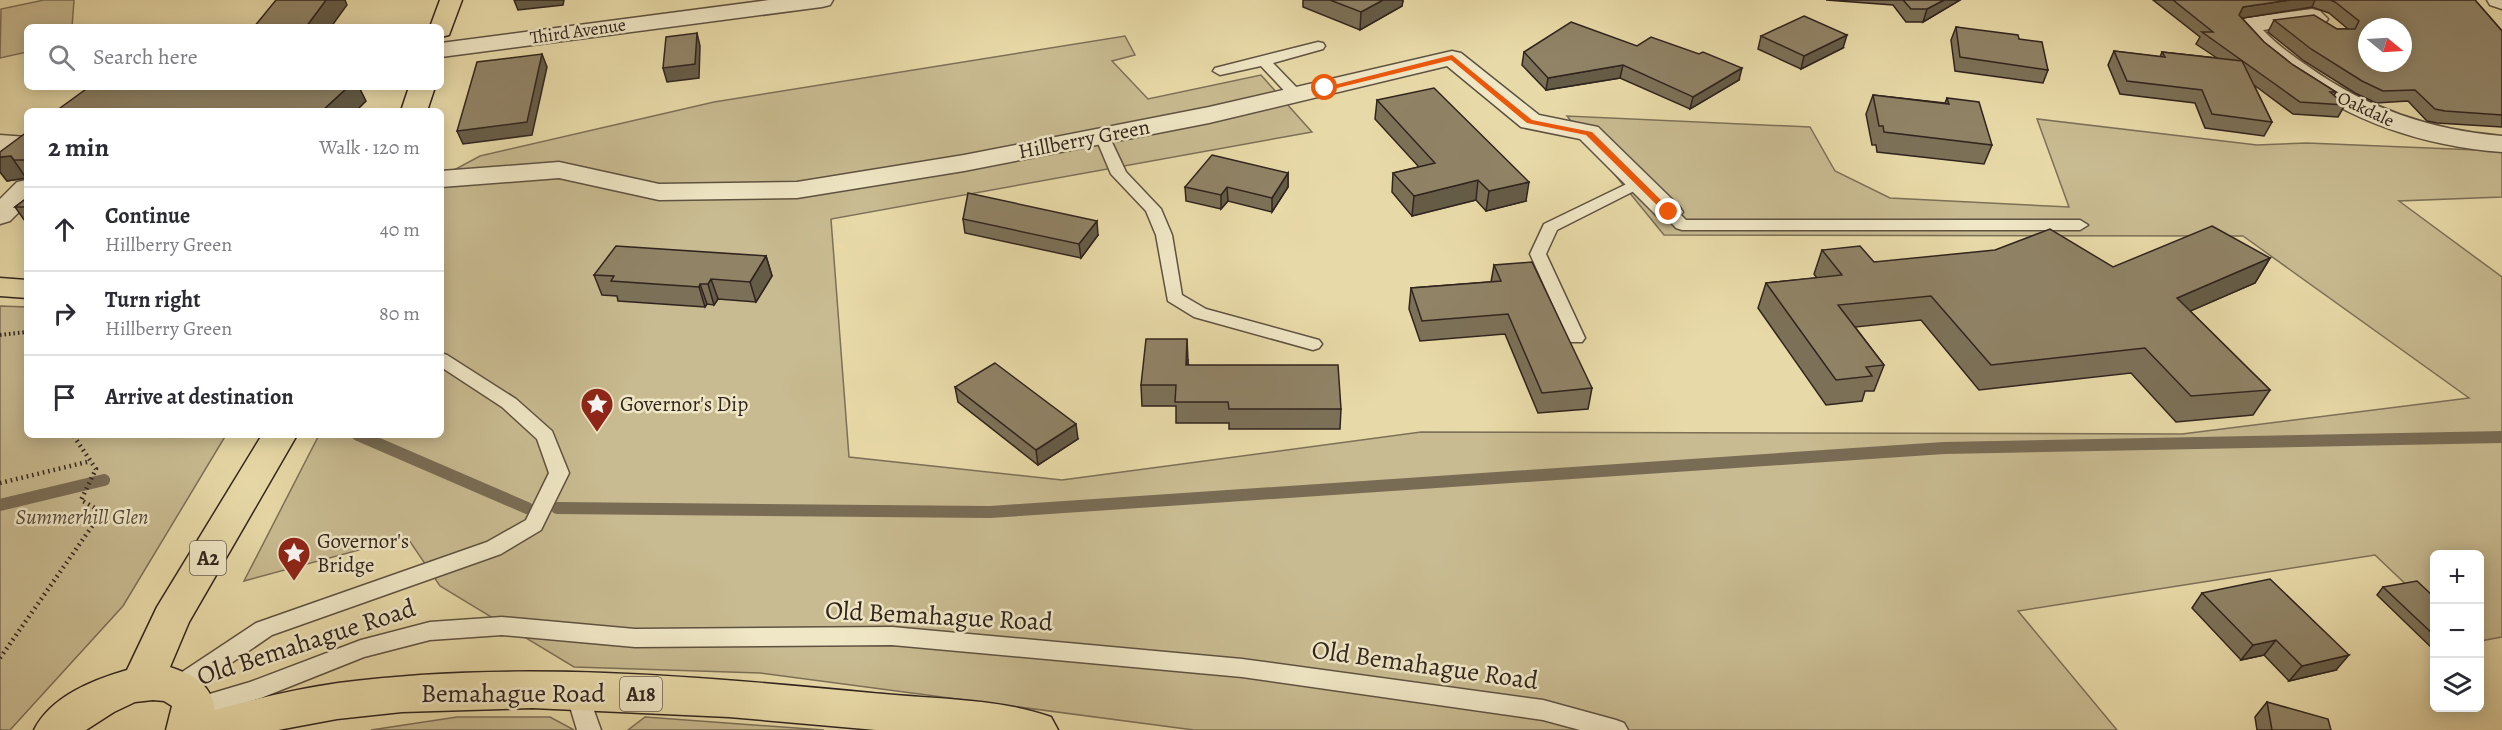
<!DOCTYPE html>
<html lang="en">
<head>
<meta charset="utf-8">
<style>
	:root { --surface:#fff; --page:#f7f7f7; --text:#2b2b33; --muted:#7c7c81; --line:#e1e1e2 }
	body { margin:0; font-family:Alegreya,serif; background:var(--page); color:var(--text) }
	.controls { position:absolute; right:18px; bottom:18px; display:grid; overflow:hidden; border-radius:9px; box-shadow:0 3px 15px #0003 }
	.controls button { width:54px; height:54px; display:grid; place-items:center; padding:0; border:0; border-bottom:2px solid var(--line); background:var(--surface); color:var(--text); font:30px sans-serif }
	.compass { position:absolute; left:2358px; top:18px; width:54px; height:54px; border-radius:50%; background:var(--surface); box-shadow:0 3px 15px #0003; rotate:108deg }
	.stop { position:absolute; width:18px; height:18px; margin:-14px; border:4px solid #ea580c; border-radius:50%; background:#fff }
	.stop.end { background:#ea580c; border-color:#fff; box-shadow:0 2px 6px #0008 }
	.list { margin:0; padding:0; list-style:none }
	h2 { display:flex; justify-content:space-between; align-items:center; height:78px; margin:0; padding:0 24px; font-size:26px }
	h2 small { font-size:20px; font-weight:400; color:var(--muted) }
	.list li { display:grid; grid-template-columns:39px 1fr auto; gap:18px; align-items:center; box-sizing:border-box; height:84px; padding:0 24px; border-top:2px solid var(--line) }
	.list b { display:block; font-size:22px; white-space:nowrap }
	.list p { margin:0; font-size:20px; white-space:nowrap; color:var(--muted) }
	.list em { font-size:20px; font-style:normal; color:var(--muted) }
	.icon { flex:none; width:33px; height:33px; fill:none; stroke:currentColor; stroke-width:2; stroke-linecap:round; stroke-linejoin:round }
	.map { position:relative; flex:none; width:2502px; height:730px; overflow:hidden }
	.search { position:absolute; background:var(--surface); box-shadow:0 3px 15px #0003; left:24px; top:24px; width:420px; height:66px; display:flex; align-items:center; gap:15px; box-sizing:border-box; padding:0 21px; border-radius:9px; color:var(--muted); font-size:22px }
	.panel { position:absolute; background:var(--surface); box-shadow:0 3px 15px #0003; left:24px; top:108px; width:420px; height:330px; border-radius:9px }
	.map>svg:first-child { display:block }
</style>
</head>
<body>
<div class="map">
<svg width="2502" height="730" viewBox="0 0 2502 730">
	<rect width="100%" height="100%" fill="#e8daa8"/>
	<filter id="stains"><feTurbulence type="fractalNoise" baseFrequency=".00333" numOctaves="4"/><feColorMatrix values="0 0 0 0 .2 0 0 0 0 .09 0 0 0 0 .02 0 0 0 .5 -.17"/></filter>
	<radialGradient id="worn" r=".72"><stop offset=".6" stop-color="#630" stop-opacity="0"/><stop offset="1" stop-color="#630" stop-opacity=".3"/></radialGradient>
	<g fill="#c9bb91" stroke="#7c7058" stroke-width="1.5">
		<polygon points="44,0 74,0 72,27 27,27 27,52 0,58 1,9"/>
		<polygon points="1125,36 1135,55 1112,61 1148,99 1261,75 1312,132 831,219 849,457 1062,480 1421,432 2182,434 2469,398 2243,236 1664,235 1567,116 1810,127 1835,171 1890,198 2069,207 2037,119 2257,145 2307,143 2502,151 2502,197 2399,201 2502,277 2502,637 2480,641 2480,554 2434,554 2434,611 2375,555 2018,611 2117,730 1194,730 760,673 574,667 440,586 407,537 244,581 319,435 441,435 441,177 480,156 714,102"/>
		<polygon points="0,306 27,307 27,435 226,435 123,606 10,730 0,730"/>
		<polygon points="457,717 550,717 574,730 371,730"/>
		<polygon points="645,717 824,730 628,730"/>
	</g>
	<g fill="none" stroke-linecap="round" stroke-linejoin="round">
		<g stroke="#796c55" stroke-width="12">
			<polyline points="358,435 527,508"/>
			<polyline points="0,505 104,480"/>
			<polyline points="557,508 990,512 1944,448 2502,437"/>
		</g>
		<g stroke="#5e5240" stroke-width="3">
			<g id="lane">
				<polygon points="1318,42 1323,43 1325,46 1323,49 1273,63 1301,92 1303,95 1301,98 1291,98 1261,66 1220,75 1213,71 1215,68"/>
				<polygon points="1102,132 1109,136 1126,172 1161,209 1172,235 1182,295 1206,309 1319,340 1322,344 1319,348 1313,350 1194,317 1168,301 1156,235 1146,211 1111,174 1095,136"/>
				<polygon points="1639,178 1644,180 1647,183 1644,186 1557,230 1546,254 1585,338 1582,342 1570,342 1530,254 1544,224"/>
				<polygon points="1669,207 1675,209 1686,220 2080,220 2088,225 2080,230 1682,230 1676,228 1661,212"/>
				<polygon points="441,353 447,355 516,399 552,431 569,473 541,530 501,554 272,635 186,694 178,697 170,694 167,687 170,680 256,623 487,542 526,520 549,473 537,439 502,407 441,367"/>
				<polygon points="502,617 635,629 892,627 1242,659 1543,700 1616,720 1624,723 1628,730 1580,730 1543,720 1242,677 892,645 635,647 502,635 430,640 364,657 261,698 194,718 186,715 182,708 186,701 250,682 361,640 430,622"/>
				<polygon points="576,680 584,683 601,730 577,730 565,690 568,683"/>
			</g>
		</g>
		<g stroke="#5e5240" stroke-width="3">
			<g id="street">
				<polygon points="769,0 833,0 830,5 822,7 441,57 441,43"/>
				<polygon points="2487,0 2502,0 2502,9 2490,5"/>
				<path d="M2312 9 2320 11 2328 19 2324 24 2316 26 2307 24 2263 30C2277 45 2293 56 2309 67 2368 109 2431 130 2502 136V152C2423 146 2352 122 2288 75 2268 60 2250 46 2235 25L2239 20 2247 18Z"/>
				<polygon points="1452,51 1461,53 1539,115 1598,127 1679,206 1683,212 1679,218 1669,221 1659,218 1580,139 1521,127 1447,66 1209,123 964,171 797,198 659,200 559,178 441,187 441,171 559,162 659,184 797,182 964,155 1209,107"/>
				<polygon points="0,135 27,137 27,153 0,151"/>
				<polygon points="27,180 27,204 10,221 0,224 0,199 17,182"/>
			</g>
		</g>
		<g stroke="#30241e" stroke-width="3">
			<polygon id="primary" points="0,278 27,280 27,298 0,296"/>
		</g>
		<g stroke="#30241e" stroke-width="3">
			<g id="highway">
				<polygon points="440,0 462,0 449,35 441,37 441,27 430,27"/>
				<polygon points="409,87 435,87 427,111 401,111"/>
				<path d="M262 435H297L189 622 170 667C193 675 211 683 215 710 255 699 296 689 338 683 514 660 696 676 872 693 928 699 999 698 1051 717L1058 730H876L729 717 532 708 402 712 337 719 278 730H166L172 706 164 701 153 700 135 702 114 712 86 730H34C51 696 93 680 127 670L157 607Z"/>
			</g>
		</g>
		<polyline stroke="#30241e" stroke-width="4" stroke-dasharray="1.5 3" stroke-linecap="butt" points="0,335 27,332"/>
		<g stroke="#30241e" stroke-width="4.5" stroke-dasharray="1.5 4" stroke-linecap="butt">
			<polyline points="0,483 91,461"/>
			<polyline points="0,658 102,512 81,500 96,469 73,435"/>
		</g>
		<use href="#lane" fill="#f0e7c6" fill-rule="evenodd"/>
		<use href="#street" fill="#f0e7c6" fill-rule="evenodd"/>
		<use href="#primary" fill="#e8daa8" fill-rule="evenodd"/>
		<use href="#highway" fill="#e8daa8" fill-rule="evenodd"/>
	</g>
	<g fill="#7c7158" stroke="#30241e" stroke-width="1.5">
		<polygon points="1303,0 1403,0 1402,6 1360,30 1303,7"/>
		<polygon points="1826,0 1960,0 1923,22 1906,22 1893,5"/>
		<polygon points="2153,0 2475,0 2502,31 2502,127 2437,123 2427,121 2408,101 2376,103 2355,93 2304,61 2268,32 2274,20 2337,29 2348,29 2329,13 2312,7 2242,18 2264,42 2293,65 2336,92 2334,96 2345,105 2338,117 2293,114 2254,85 2272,122 2264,136 2205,128 2195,103 2120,94 2108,65 2114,51 2160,57 2162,52 2217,58 2196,44 2200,37"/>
		<polygon points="1956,27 2019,39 2048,70 2043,83 1955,71 1951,40"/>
		<polygon points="1761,36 1843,48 1801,69 1758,49"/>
		<polygon points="1637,46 1739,80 1690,109 1620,78 1546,90 1522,65 1524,52"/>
		<polygon points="1873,95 1945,103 1947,98 1992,145 1984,164 1877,152 1876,145 1872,145 1866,114"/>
		<polygon points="1377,100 1526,201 1486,211 1476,200 1412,216 1392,192 1393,173 1419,167 1375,119"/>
		<polygon points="27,132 27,179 26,178 7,181 0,172"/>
		<polygon points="1288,173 1288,187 1272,212 1228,201 1221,209 1186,201 1185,187"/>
		<polygon points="27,198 27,224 15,207"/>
		<polygon points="963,219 1098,235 1081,258 965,233"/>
		<polygon points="1822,250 1874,262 2113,267 2270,258 2255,283 2190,311 2270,390 2253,415 2176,422 2131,373 1979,390 1921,320 1855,327 1884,365 1874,391 1865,391 1862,401 1826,405 1758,308 1766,283 1817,278 1814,274"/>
		<polygon points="766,256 772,276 756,302 718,299 714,305 707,304 705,307 618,301 617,296 602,295 594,275"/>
		<polygon points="1494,265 1592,388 1588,409 1538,413 1505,334 1420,341 1409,309 1411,288 1491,282"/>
		<polygon points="1188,360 1188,365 1341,409 1340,429 1229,429 1229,423 1176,423 1176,406 1142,406 1141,385"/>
		<polygon points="955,387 1078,439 1038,465 958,402"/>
		<polygon points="2383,587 2434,597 2434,650 2377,595"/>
		<polygon points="2202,593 2336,670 2289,681 2264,655 2241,660 2192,608"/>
		<polygon points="2267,702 2331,730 2257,730 2255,717"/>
	</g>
	<g fill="#655c47" stroke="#30241e" stroke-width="1.5">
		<polygon points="326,0 345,0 347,5 331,27 306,27"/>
		<polygon points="514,0 564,0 563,5 518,10"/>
		<polygon points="1383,0 1403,0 1402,6 1360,30 1361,12"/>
		<polygon points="1944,0 1960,0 1923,22 1927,9"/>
		<polygon points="2290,0 2315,0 2312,7 2237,19 2243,7"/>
		<polygon points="697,33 700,46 699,78 667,82 663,68"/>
		<polygon points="1847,35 1843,48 1801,69 1804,56"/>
		<polygon points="542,54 547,67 532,135 463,144 457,131"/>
		<polygon points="1623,65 1620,78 1546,90 1548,78"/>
		<polygon points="1742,68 1739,80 1690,109 1693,97"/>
		<polygon points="348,87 359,87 366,101 356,111 322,111"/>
		<polygon points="11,156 26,178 7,181 0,172 0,157"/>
		<polygon points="1288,173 1288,187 1272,212 1272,198"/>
		<polygon points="1478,180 1476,200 1412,216 1414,196"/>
		<polygon points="1529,182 1526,201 1486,211 1489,191"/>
		<polygon points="1227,187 1228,201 1221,209 1221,195"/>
		<polygon points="1097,221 1098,235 1081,258 1079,244"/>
		<polygon points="766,256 772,276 756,302 750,282"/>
		<polygon points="2270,258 2255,283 2163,323 2177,298"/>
		<polygon points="711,279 718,299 714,305 708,284"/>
		<polygon points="700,284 707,304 705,307 699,287"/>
		<polygon points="1187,339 1188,360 1187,386 1186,365"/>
		<polygon points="1076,424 1078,439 1038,465 1036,450"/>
		<polygon points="2276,640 2264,655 2241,660 2253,645"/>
		<polygon points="2349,655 2336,670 2289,681 2302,666"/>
	</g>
	<g fill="#908366" stroke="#30241e" stroke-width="1.5" fill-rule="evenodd">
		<polygon points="276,0 326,0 306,27 254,27"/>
		<polygon points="1330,0 1383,0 1361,12"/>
		<polygon points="1903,0 1944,0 1927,9 1911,9"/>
		<polygon points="2173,0 2290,0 2243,7 2239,15 2264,42 2293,65 2336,92 2330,92 2345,105 2300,102 2202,32 2213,32"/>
		<path d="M2330 0H2475L2502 31V115L2445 111 2435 109 2415 90 2383 91 2362 81 2311 49 2274 20 2314 15 2337 29H2355L2359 21 2335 2ZM2367 27H2403V63H2367Z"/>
		<polygon points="1804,16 1847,35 1804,56 1761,36"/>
		<polygon points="1571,22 1637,46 1651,37 1699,54 1703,52 1742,68 1693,97 1623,65 1548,78 1524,52"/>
		<polygon points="1956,27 2018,35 2019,39 2042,42 2048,70 1960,57"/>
		<polygon points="697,33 695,64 663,68 666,37"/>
		<polygon points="2114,51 2165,57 2162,52 2242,61 2272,122 2212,114 2202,90 2127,81"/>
		<polygon points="542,54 527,122 457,131 477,62"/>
		<polygon points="89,87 348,87 322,111 56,111"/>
		<polygon points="1434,88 1529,182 1489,191 1478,180 1414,196 1393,173 1435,163 1377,100"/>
		<polygon points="1873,95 1949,104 1947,98 1979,102 1992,145 1884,132 1883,126 1879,126"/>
		<polygon points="27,132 27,160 14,160 11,156 0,157 0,152"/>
		<polygon points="1212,155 1288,173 1272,198 1227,187 1221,195 1185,187"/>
		<polygon points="968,193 1097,221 1079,244 963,219"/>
		<polygon points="27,198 27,207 15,207"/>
		<polygon points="2212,226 2270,258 2177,298 2270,390 2191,396 2145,348 1991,365 1931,296 1838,305 1884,365 1866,367 1872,376 1836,380 1766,283 1842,275 1822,250 1860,246 1874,262 1995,250 2050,229 2113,267"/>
		<polygon points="616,246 766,256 750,282 711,279 708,284 700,284 699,287 611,281 614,276 594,275"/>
		<polygon points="1532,262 1592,388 1542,393 1508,314 1422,321 1411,288 1501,281 1494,265"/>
		<polygon points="1146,339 1187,339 1186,365 1338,365 1341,409 1229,409 1228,402 1175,402 1176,385 1141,385"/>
		<polygon points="995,363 1076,424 1036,450 955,387"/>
		<polygon points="2270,579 2349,655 2302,666 2276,640 2253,645 2202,593"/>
		<polygon points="2417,581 2434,597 2434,635 2383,587"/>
		<polygon points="2267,702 2328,719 2331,730 2272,730"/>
	</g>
	<polygon fill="#ea580c" points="1452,55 1532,120 1592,132 1672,211 1672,214 1666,214 1586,135 1527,123 1451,60 1325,91 1322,88"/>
	<defs>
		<g id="sight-pin" transform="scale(1.725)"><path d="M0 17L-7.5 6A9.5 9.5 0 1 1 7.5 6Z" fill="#8f2418" stroke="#f0e7c6"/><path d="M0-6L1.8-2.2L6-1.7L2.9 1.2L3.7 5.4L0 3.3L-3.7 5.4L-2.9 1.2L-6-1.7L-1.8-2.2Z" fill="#fff"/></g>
	</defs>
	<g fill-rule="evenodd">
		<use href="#sight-pin" x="597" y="404"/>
		<use href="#sight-pin" x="294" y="553"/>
	</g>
	<g text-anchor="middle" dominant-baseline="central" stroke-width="5" stroke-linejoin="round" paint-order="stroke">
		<g font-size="18" fill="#30241e" stroke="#f0e7c6">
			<text transform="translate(578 31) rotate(-8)">Third Avenue</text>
			<text transform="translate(2366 109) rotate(25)">Oakdale</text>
		</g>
		<g fill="#f0e7c6" stroke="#6a5e50" stroke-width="1.5">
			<rect x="190" y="541" width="36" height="34" rx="4.5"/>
			<rect x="620" y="677" width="42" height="34" rx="4.5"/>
		</g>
		<g font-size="20" font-weight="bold" fill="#30241e">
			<text x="208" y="558">A2</text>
			<text x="641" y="694">A18</text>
		</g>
		<g font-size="21" fill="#30241e" stroke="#f0e7c6">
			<text transform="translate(1084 139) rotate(-11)">Hillberry Green</text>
		</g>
		<g font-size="21" fill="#30241e" stroke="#f0e7c6" text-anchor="start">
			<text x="620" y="404">Governor's Dip</text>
			<text x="317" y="541">Governor's<tspan x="317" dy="24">Bridge</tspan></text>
		</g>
		<g font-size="21" font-style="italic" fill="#564a3b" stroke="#f0e7c6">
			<text x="82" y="517">Summerhill Glen</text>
		</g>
		<g font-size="26" fill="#30241e" stroke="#f0e7c6">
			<text transform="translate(939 616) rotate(3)">Old Bemahague Road</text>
			<text transform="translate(306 642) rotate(-18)">Old Bemahague Road</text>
			<text transform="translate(1425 665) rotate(8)">Old Bemahague Road</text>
			<text x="513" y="693">Bemahague Road</text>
		</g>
	</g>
	<rect width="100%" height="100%" filter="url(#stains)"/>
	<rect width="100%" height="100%" fill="url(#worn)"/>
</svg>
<div class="controls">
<button>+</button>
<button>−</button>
<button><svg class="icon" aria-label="layers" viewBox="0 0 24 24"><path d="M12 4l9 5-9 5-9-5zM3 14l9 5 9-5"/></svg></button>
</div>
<svg class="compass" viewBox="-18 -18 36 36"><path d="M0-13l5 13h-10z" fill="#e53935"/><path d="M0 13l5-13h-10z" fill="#7c7c81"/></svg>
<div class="stop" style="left:1325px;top:88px"></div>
<div class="stop end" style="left:1669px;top:212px"></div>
<div class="search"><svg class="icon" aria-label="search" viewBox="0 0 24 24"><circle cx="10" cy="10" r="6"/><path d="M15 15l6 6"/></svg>Search here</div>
<section class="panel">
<h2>2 min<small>Walk · 120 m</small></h2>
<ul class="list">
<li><svg class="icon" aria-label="ahead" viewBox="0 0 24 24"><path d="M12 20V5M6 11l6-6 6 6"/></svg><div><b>Continue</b><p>Hillberry Green</p></div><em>40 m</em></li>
<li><svg class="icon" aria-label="right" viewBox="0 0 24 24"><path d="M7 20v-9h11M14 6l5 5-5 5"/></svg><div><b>Turn right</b><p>Hillberry Green</p></div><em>80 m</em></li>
<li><svg class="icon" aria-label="arrive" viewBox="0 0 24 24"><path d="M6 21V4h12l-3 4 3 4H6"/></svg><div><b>Arrive at destination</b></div></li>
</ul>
</section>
</div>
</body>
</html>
